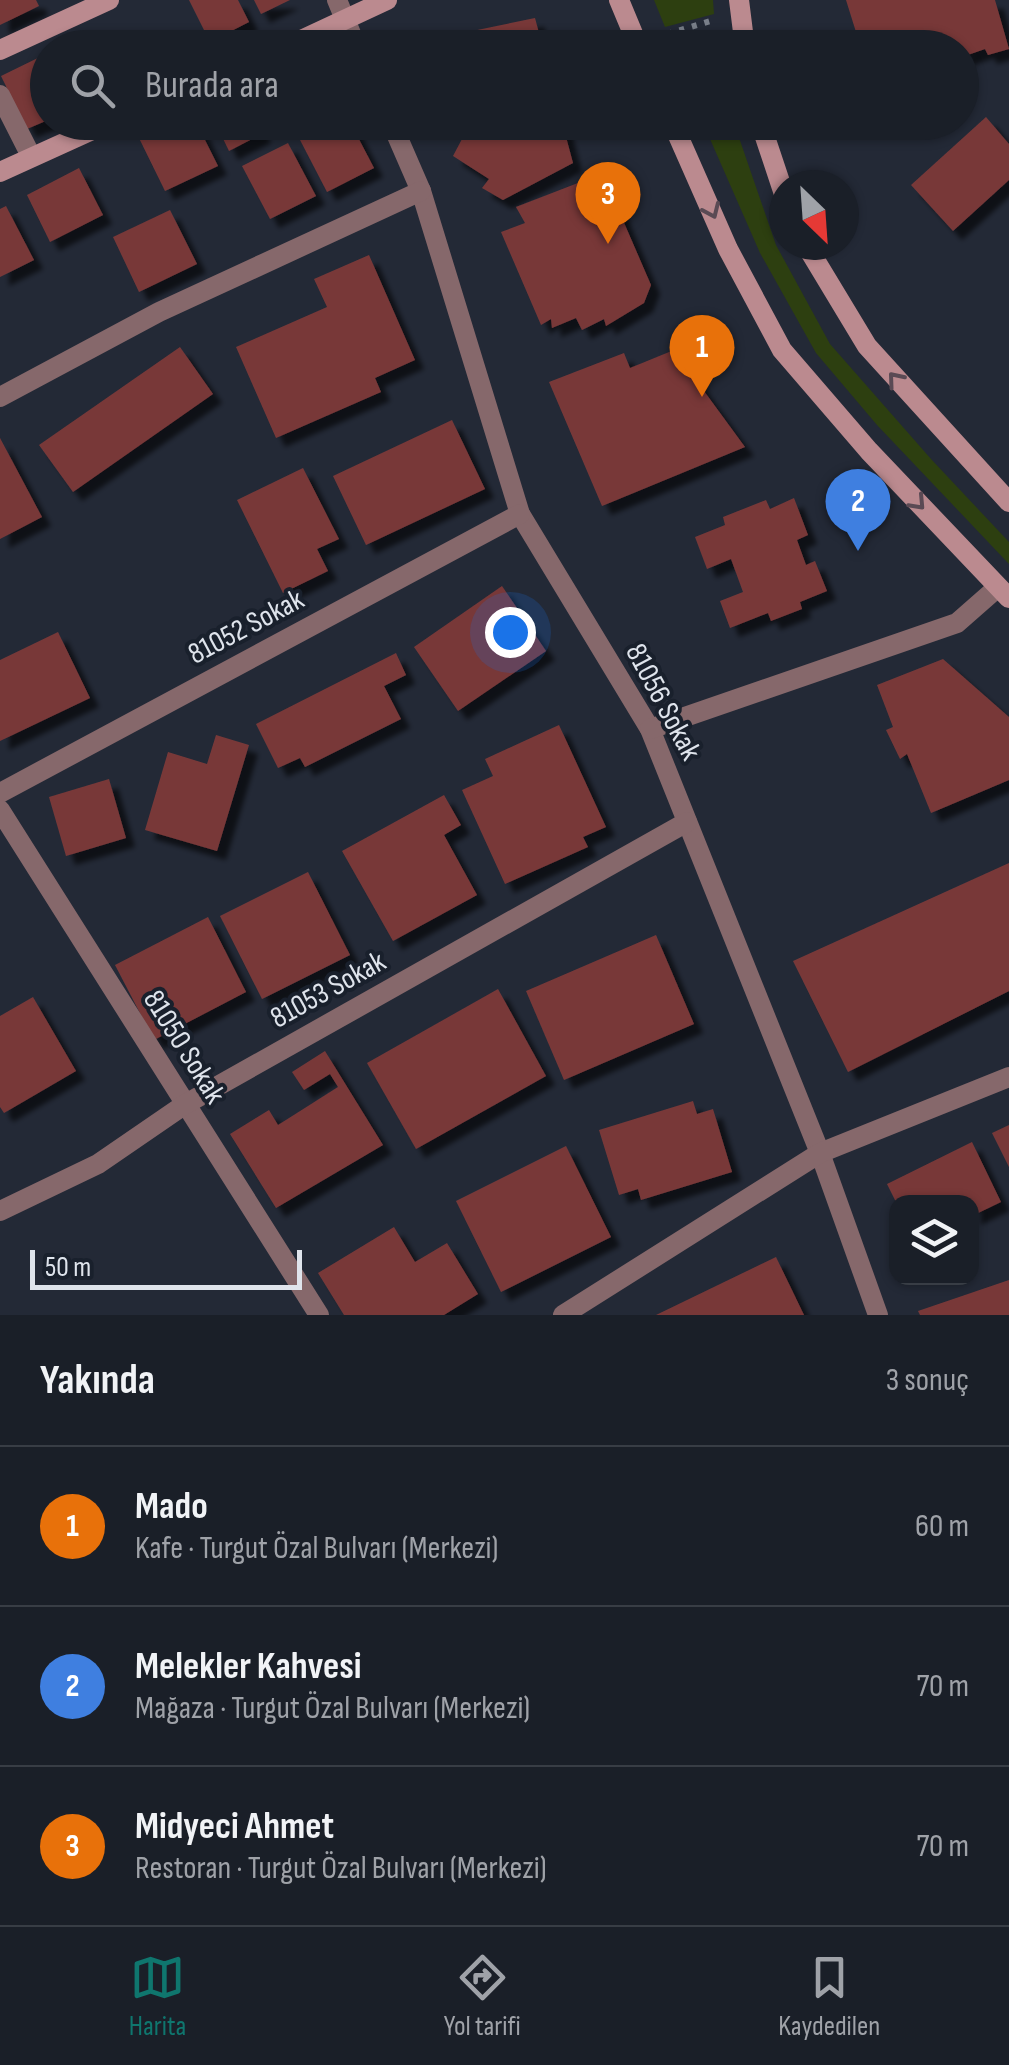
<!DOCTYPE html>
<html lang="tr">
<head>
<meta charset="utf-8">
<style>
	:root { --surface:#1a1f28; --page:#272c34; --text:#f1f3f6; --muted:#9fa2a8; --line:#383d45; --accent:#0f766e }
	body { margin:0; font-family:"Sofia Sans Condensed",sans-serif; background:var(--page); color:var(--text) }
	.controls { position:absolute; right:30px; bottom:30px; display:grid; overflow:hidden; border-radius:20px; box-shadow:0 2px 8px #0004 }
	.controls button { width:90px; height:90px; display:grid; place-items:center; padding:0; border:0; border-bottom:2px solid var(--line); background:var(--surface); color:var(--text); font:50px sans-serif }
	.compass { position:absolute; left:769px; top:170px; width:90px; height:90px; border-radius:50%; background:var(--surface); box-shadow:0 2px 8px #0004; rotate:155deg }
	.scale { position:absolute; left:30px; bottom:25px; width:272px; box-sizing:border-box; padding-left:10px; border:5px solid #dfe4ec; border-top:0; font-size:28px; line-height:35px; white-space:nowrap; color:#dfe4ec; -webkit-text-stroke:8px #19202c; paint-order:stroke }
	.you { position:absolute; left:510px; top:632px; width:35px; height:35px; margin:-25px; border:8px solid #fff; border-radius:50%; background:#1a73e8; box-shadow:0 0 0 15px #1a73e833 }
	.badge { display:grid; place-items:center; width:65px; height:65px; border-radius:50%; background:var(--accent); color:#fff; font-size:32px; font-weight:700 }
	.pin { position:absolute; translate:-50% -82px; filter:drop-shadow(0 2px 5px #0008) }
	.pin::after { content:''; position:absolute; top:52px; width:35px; height:30px; background:inherit; clip-path:polygon(0 0,100% 0,50% 100%) }
	.list { margin:0; padding:0; list-style:none }
	h2 { display:flex; justify-content:space-between; align-items:center; height:130px; margin:0; padding:0 40px; font-size:42px }
	h2 small { font-size:32px; font-weight:400; color:var(--muted) }
	.list li { display:grid; grid-template-columns:65px 1fr auto; gap:30px; align-items:center; box-sizing:border-box; height:160px; padding:0 40px; border-top:2px solid var(--line) }
	.list b { display:block; font-size:38px; white-space:nowrap }
	.list p { margin:0; font-size:32px; white-space:nowrap; color:var(--muted) }
	.list em { font-size:32px; font-style:normal; color:var(--muted) }
	.icon { flex:none; width:55px; height:55px; fill:none; stroke:currentColor; stroke-width:2; stroke-linecap:round; stroke-linejoin:round }
	.map { position:relative; flex:none; width:1009px; height:1315px; overflow:hidden }
	.search { position:absolute; background:var(--surface); box-shadow:0 2px 8px #0004; left:30px; right:30px; top:30px; height:110px; display:flex; align-items:center; gap:25px; box-sizing:border-box; padding:0 35px; border-radius:55px; color:var(--muted); font-size:38px }
	.sheet { height:610px; background:var(--surface) }
	nav { display:flex; justify-content:space-around; align-items:center; box-sizing:border-box; height:140px; border-top:2px solid var(--line); background:var(--surface); font-size:28px; color:var(--muted) }
	nav a { display:grid; justify-items:center; gap:5px }
	nav .on { color:var(--accent) }
	.map>svg:first-child { display:block }
</style>
</head>
<body>
<div class="map">
<svg width="1009" height="1315" viewBox="0 0 1009 1315">
	<defs>
		<filter id="shadow"><feDropShadow dx="9" dy="9" stdDeviation="2.5" flood-color="#0009"/></filter>
	</defs>
	<rect width="100%" height="100%" fill="#232936"/>
	<g fill="#2d3f10">
		<polygon points="654,0 713,0 714,14 665,27"/>
		<polygon points="703,123 734,123 776,245 830,344 931,459 1009,542 1009,564 877,425 816,353 760,253"/>
	</g>
	<g fill="#783939" filter="url(#shadow)">
		<polygon points="0,0 36,0 39,6 0,25"/>
		<polygon points="189,0 238,0 249,22 210,42"/>
		<polygon points="254,0 290,0 261,14"/>
		<polygon points="846,0 995,0 1009,49 988,55 985,49 962,57 962,48 861,48"/>
		<polygon points="535,18 543,48 418,48 424,33 453,35"/>
		<polygon points="89,32 96,48 57,48"/>
		<polygon points="48,53 48,120 27,129 1,76"/>
		<polygon points="986,117 1009,144 1009,180 953,231 911,185"/>
		<polygon points="168,122 196,122 218,166 165,191 138,136"/>
		<polygon points="215,122 256,122 262,134 229,151"/>
		<polygon points="331,122 350,122 374,168 327,192 299,138"/>
		<polygon points="471,122 562,122 573,163 503,200 482,188 489,179 453,156"/>
		<polygon points="288,143 316,196 270,219 242,166"/>
		<polygon points="79,168 103,215 50,242 27,195"/>
		<polygon points="583,181 609,188 651,285 644,303 606,326 604,319 582,330 576,318 552,328 551,319 541,325 501,232 525,223 516,207"/>
		<polygon points="6,206 34,260 0,277 0,209"/>
		<polygon points="170,210 197,264 139,292 113,237"/>
		<polygon points="369,255 415,360 375,378 381,392 276,438 236,347 327,307 314,279"/>
		<polygon points="180,347 213,394 73,492 39,445"/>
		<polygon points="674,350 745,447 602,506 549,382 624,353 630,368"/>
		<polygon points="452,420 485,489 366,545 333,476"/>
		<polygon points="0,438 42,517 0,539"/>
		<polygon points="303,468 339,539 317,549 328,571 283,593 237,500"/>
		<polygon points="794,498 808,535 797,540 806,565 815,561 827,591 800,602 802,609 771,621 768,613 730,628 720,601 743,592 731,559 707,569 695,537 725,525 723,517 766,500 770,509"/>
		<polygon points="502,586 546,651 458,711 414,647"/>
		<polygon points="58,632 90,698 0,741 0,660"/>
		<polygon points="396,653 406,675 384,686 401,719 305,767 300,758 278,768 256,724"/>
		<polygon points="943,659 1009,717 1009,780 931,813 907,754 900,759 886,730 893,727 877,685"/>
		<polygon points="559,725 606,827 583,837 588,847 505,884 462,790 493,776 485,759"/>
		<polygon points="216,735 249,745 217,851 145,830 168,752 207,764"/>
		<polygon points="109,779 126,838 66,856 49,797"/>
		<polygon points="444,795 461,825 444,835 477,895 393,941 342,851"/>
		<polygon points="1009,863 1009,991 848,1072 793,961"/>
		<polygon points="308,872 350,955 262,999 220,916"/>
		<polygon points="208,917 246,992 154,1040 115,965"/>
		<polygon points="656,935 694,1024 564,1080 526,991"/>
		<polygon points="498,989 546,1076 416,1149 367,1063"/>
		<polygon points="33,997 76,1071 4,1113 0,1107 0,1016"/>
		<polygon points="325,1051 383,1145 276,1208 230,1134 269,1110 278,1125 338,1087 330,1074 304,1090 292,1072"/>
		<polygon points="693,1101 697,1114 713,1109 732,1172 641,1200 638,1189 619,1195 599,1130"/>
		<polygon points="1009,1125 1009,1167 992,1133"/>
		<polygon points="972,1142 1001,1202 972,1216 972,1202 896,1202 887,1184"/>
		<polygon points="566,1146 611,1237 501,1292 456,1201"/>
		<polygon points="394,1227 415,1262 447,1243 478,1294 444,1315 344,1315 318,1273"/>
		<polygon points="776,1257 804,1315 656,1315"/>
		<polygon points="1009,1280 1009,1315 920,1315 918,1311"/>
	</g>
	<g fill="none" stroke-linecap="round" stroke-linejoin="round">
		<polyline stroke="#797f8a" stroke-width="6" stroke-dasharray="5 8" stroke-linecap="butt" points="667,34 714,20"/>
		<g stroke="#86686b" stroke-width="20">
			<polyline points="337,0 357,48"/>
			<polyline points="0,95 31,156"/>
			<polyline points="391,122 421,191 520,514 650,729 820,1153 878,1315"/>
			<polyline points="0,397 159,312 421,191"/>
			<polyline points="650,729 957,623 998,587"/>
			<polyline points="0,793 520,514"/>
			<polyline points="0,810 319,1315"/>
			<polyline points="0,1211 98,1164 184,1105 687,822"/>
			<polyline points="563,1315 820,1153 1009,1077"/>
		</g>
		<g stroke="#bb8a8f" stroke-width="20">
			<polyline points="619,0 639,48"/>
			<polyline points="739,0 745,48"/>
			<polyline points="284,48 387,0"/>
			<polyline points="0,50 109,0"/>
			<polyline points="672,122 728,249 782,350 869,451 1009,598"/>
			<polyline points="760,122 784,194"/>
			<polyline points="0,172 110,122"/>
			<polyline points="806,245 867,346 1009,502"/>
		</g>
	</g>
	<defs><path id="oneway-chevron" d="M-2-3.5L2.5 0L-2 3.5" fill="none" stroke-width="1.6" stroke-linecap="round" stroke-linejoin="round" transform="scale(2.5)"/></defs>
	<g stroke="#5a4a54">
		<use href="#oneway-chevron" transform="translate(712 211) rotate(66)"/>
		<use href="#oneway-chevron" transform="translate(895 379) rotate(-130)"/>
		<use href="#oneway-chevron" transform="translate(918 503) rotate(47)"/>
	</g>
	<g text-anchor="middle" dominant-baseline="central" stroke-width="8" stroke-linejoin="round" paint-order="stroke">
		<g font-size="30" fill="#dfe4ec" stroke="#19202c">
			<text transform="translate(246 627) rotate(-28)">81052 Sokak</text>
			<text transform="translate(663 702) rotate(62)">81056 Sokak</text>
			<text transform="translate(328 990) rotate(-29)">81053 Sokak</text>
			<text transform="translate(184 1047) rotate(58)">81050 Sokak</text>
		</g>
	</g>
</svg>
<div class="controls">
<button><svg class="icon" aria-label="layers" viewBox="0 0 24 24"><path d="M12 4l9 5-9 5-9-5zM3 14l9 5 9-5"/></svg></button>
</div>
<svg class="compass" viewBox="-18 -18 36 36"><path d="M0-13l5 13h-10z" fill="#e53935"/><path d="M0 13l5-13h-10z" fill="#9fa2a8"/></svg>
<div class="scale">50 m</div>
<div class="you"></div>
<div class="pin badge" style="left:702px;top:397px;background:#e8710a">1</div>
<div class="pin badge" style="left:858px;top:551px;background:#3f7fe0">2</div>
<div class="pin badge" style="left:608px;top:244px;background:#e8710a">3</div>
<div class="search"><svg class="icon" aria-label="search" viewBox="0 0 24 24"><circle cx="10" cy="10" r="6"/><path d="M15 15l6 6"/></svg>Burada ara</div>
</div>
<section class="sheet">
<h2>Yakında<small>3 sonuç</small></h2>
<ul class="list">
<li><span class="badge" style="background:#e8710a">1</span><div><b>Mado</b><p>Kafe · Turgut Özal Bulvarı (Merkezi)</p></div><em>60 m</em></li>
<li><span class="badge" style="background:#3f7fe0">2</span><div><b>Melekler Kahvesi</b><p>Mağaza · Turgut Özal Bulvarı (Merkezi)</p></div><em>70 m</em></li>
<li><span class="badge" style="background:#e8710a">3</span><div><b>Midyeci Ahmet</b><p>Restoran · Turgut Özal Bulvarı (Merkezi)</p></div><em>70 m</em></li>
</ul>
</section>
<nav>
<a class="on"><svg class="icon" aria-label="map" viewBox="0 0 24 24"><path d="M3 6l6-2 6 2 6-2v14l-6 2-6-2-6 2zM9 4v14M15 6v14"/></svg>Harita</a>
<a><svg class="icon" aria-label="directions" viewBox="0 0 24 24"><path d="M12 3l9 9-9 9-9-9zM9 14v-3h6M13 9l2 2-2 2"/></svg>Yol tarifi</a>
<a><svg class="icon" aria-label="saved" viewBox="0 0 24 24"><path d="M7 4h10v16l-5-4-5 4z"/></svg>Kaydedilen</a>
</nav>
</body>
</html>
